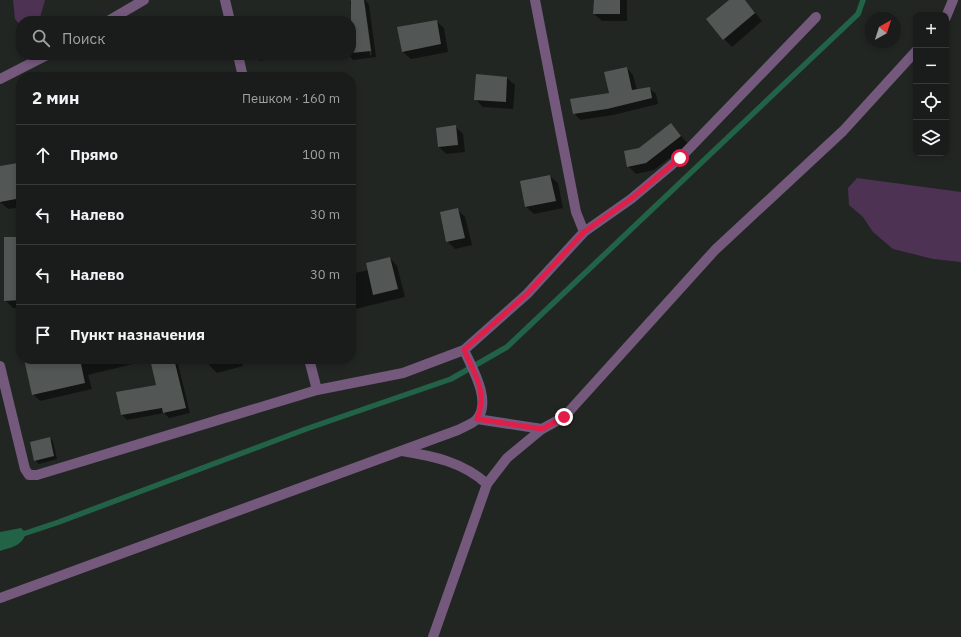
<!DOCTYPE html>
<html lang="ru">
<head>
<meta charset="utf-8">
<style>
	:root { --surface:#191c1a; --page:#262927; --text:#f1f3f6; --muted:#9fa1a2; --line:#373a39 }
	body { margin:0; font-family:"IBM Plex Sans",sans-serif; background:var(--page); color:var(--text) }
	.controls { position:absolute; right:12px; top:12px; display:grid; overflow:hidden; border-radius:8px; box-shadow:0 2px 6px #0003 }
	.controls button { width:36px; height:36px; display:grid; place-items:center; padding:0; border:0; border-bottom:1px solid var(--line); background:var(--surface); color:var(--text); font:20px sans-serif }
	.compass { position:absolute; left:865px; top:12px; width:36px; height:36px; border-radius:50%; background:var(--surface); box-shadow:0 2px 6px #0003; rotate:39deg }
	.stop { position:absolute; width:12px; height:12px; margin:-9px; border:3px solid #e11d48; border-radius:50%; background:#fff }
	.stop.end { background:#e11d48; border-color:#fff; box-shadow:0 1px 4px #0008 }
	.list { margin:0; padding:0; list-style:none }
	h2 { display:flex; justify-content:space-between; align-items:center; height:52px; margin:0; padding:0 16px; font-size:17px }
	h2 small { font-size:13px; font-weight:400; color:var(--muted) }
	.list li { display:grid; grid-template-columns:26px 1fr auto; gap:12px; align-items:center; box-sizing:border-box; height:60px; padding:0 16px; border-top:1px solid var(--line) }
	.list b { display:block; font-size:15px; white-space:nowrap }
	.list em { font-size:13px; font-style:normal; color:var(--muted) }
	.icon { flex:none; width:22px; height:22px; fill:none; stroke:currentColor; stroke-width:2; stroke-linecap:round; stroke-linejoin:round }
	.map { position:relative; flex:none; width:961px; height:637px; overflow:hidden }
	.search { position:absolute; background:var(--surface); box-shadow:0 2px 6px #0003; left:16px; top:16px; width:340px; height:44px; display:flex; align-items:center; gap:10px; box-sizing:border-box; padding:0 14px; border-radius:16px; color:var(--muted); font-size:15px }
	.panel { position:absolute; background:var(--surface); box-shadow:0 2px 6px #0003; left:16px; top:72px; width:340px; height:292px; border-radius:16px }
	.map>svg:first-child { display:block }
</style>
</head>
<body>
<div class="map">
<svg width="961" height="637" viewBox="0 0 961 637">
	<rect width="100%" height="100%" fill="#212623"/>
	<g fill="#4d3254">
		<polygon points="13,0 45,0 39,21 21,21 21,26 15,19"/>
		<polygon points="857,178 961,192 961,262 933,259 893,249 873,232 863,217 849,205 848,188"/>
	</g>
	<path fill="#226347" d="M21 528 26 533C22 546 12 547 0 551V532Z"/>
	<g fill="#0007" fill-rule="evenodd">
		<path d="M356 0H365L369 5 376 57 353 60 349 55H351V24H356L350 2ZM363 5H365L372 55 370 56Z"/>
		<polygon points="594,0 627,0 627,21 602,21 594,14"/>
		<polygon points="731,0 744,0 762,21 732,47 724,39"/>
		<polygon points="436,21 444,28 448,52 411,59 403,52"/>
		<polygon points="255,55 283,55 284,57 259,61"/>
		<polygon points="627,68 633,75 637,90 649,88 656,94 658,104 613,115 580,120 574,113 610,94"/>
		<polygon points="128,75 130,77 118,77"/>
		<polygon points="477,75 507,78 515,85 513,109 483,107 475,99"/>
		<polygon points="671,124 688,144 654,170 636,174 628,166 639,149"/>
		<polygon points="455,126 463,134 465,152 446,154 439,147"/>
		<polygon points="18,164 21,167 21,207 8,209 0,202 0,167"/>
		<polygon points="550,176 558,183 563,208 534,214 526,207"/>
		<polygon points="457,209 465,217 472,245 455,249 447,241"/>
		<polygon points="21,238 21,308 13,308 5,300"/>
		<polygon points="390,258 397,266 405,297 351,310 351,274 368,270"/>
		<polygon points="25,359 136,359 137,363 88,375 92,389 40,401 33,394"/>
		<polygon points="173,359 178,364 190,413 169,418 164,413 127,420 122,415 118,393 157,385"/>
		<polygon points="208,359 241,359 243,366 217,373 209,365"/>
		<polygon points="50,438 53,442 57,459 39,464 35,460"/>
	</g>
	<g fill="none" stroke-linecap="round" stroke-linejoin="round">
		<polyline stroke="#226347" stroke-width="5.5" points="20,535 59,522 306,429 451,379 507,347 858,14 863,0"/>
	</g>
	<g fill="#525755">
		<polygon points="351,0 364,0 371,51 351,53"/>
		<polygon points="594,0 620,0 620,14 593,14"/>
		<polygon points="729,0 745,0 755,13 723,40 706,19"/>
		<polygon points="437,20 441,44 402,52 397,27"/>
		<polygon points="627,67 632,90 650,87 652,98 607,109 573,114 570,99 609,93 604,72"/>
		<polygon points="476,74 507,77 506,102 474,100"/>
		<polygon points="671,123 681,136 646,163 627,167 624,151 639,148"/>
		<polygon points="456,125 458,145 438,147 436,128"/>
		<polygon points="18,163 21,178 21,198 0,202 0,166"/>
		<polygon points="550,175 556,201 525,207 520,181"/>
		<polygon points="458,208 465,238 446,242 440,212"/>
		<polygon points="4,237 21,237 21,300 4,301"/>
		<polygon points="390,257 398,289 373,295 366,263"/>
		<polygon points="24,359 80,359 85,383 32,395"/>
		<polygon points="150,359 174,359 186,408 163,413 162,408 121,415 116,392 156,385"/>
		<polygon points="50,437 54,456 34,461 30,442"/>
	</g>
	<g fill="none" stroke-linecap="round" stroke-linejoin="round">
		<g stroke="#74597c" stroke-width="10">
			<polyline points="225,0 230,21"/>
			<polyline points="535,0 576,212 584,232"/>
			<polyline points="946,17 953,0"/>
			<polyline points="108,21 144,0"/>
			<polyline points="238,55 243,77"/>
			<polyline points="0,79 47,55"/>
			<polyline points="309,359 317,390"/>
			<polyline points="0,366 25,469 29,475 37,475 317,390 403,373 464,350 527,294 584,232 631,199 680,158 816,17"/>
			<polyline points="477,419 542,429 564,417 715,250 843,131 916,51"/>
			<path d="M402 451C433 456 463 462 487 484"/>
			<path d="M0 598 458 430C463 427 473 424 477 419 492 401 472 368 464 350"/>
			<polyline points="433,637 487,484 507,458 542,429"/>
		</g>
	</g>
	<g fill="none" stroke-linecap="round" stroke-linejoin="round">
		<path stroke="#e11d48" stroke-width="5" d="M564 417 542 429 477 419C488 392 475 375 464 350L527 294 584 232 631 199 680 158"/>
	</g>
</svg>
<div class="controls">
<button>+</button>
<button>−</button>
<button><svg class="icon" aria-label="locate" viewBox="0 0 24 24"><circle cx="12" cy="12" r="6"/><path d="M12 2v4M12 18v4M2 12h4M18 12h4"/></svg></button>
<button><svg class="icon" aria-label="layers" viewBox="0 0 24 24"><path d="M12 4l9 5-9 5-9-5zM3 14l9 5 9-5"/></svg></button>
</div>
<svg class="compass" viewBox="-18 -18 36 36"><path d="M0-13l5 13h-10z" fill="#e53935"/><path d="M0 13l5-13h-10z" fill="#9fa1a2"/></svg>
<div class="stop" style="left:680px;top:158px"></div>
<div class="stop end" style="left:564px;top:417px"></div>
<div class="search"><svg class="icon" aria-label="search" viewBox="0 0 24 24"><circle cx="10" cy="10" r="6"/><path d="M15 15l6 6"/></svg>Поиск</div>
<section class="panel">
<h2>2 мин<small>Пешком · 160 m</small></h2>
<ul class="list">
<li><svg class="icon" aria-label="ahead" viewBox="0 0 24 24"><path d="M12 20V5M6 11l6-6 6 6"/></svg><div><b>Прямо</b></div><em>100 m</em></li>
<li><svg class="icon" aria-label="left" viewBox="0 0 24 24"><path d="M17 20v-9H6M10 6l-5 5 5 5"/></svg><div><b>Налево</b></div><em>30 m</em></li>
<li><svg class="icon" aria-label="left" viewBox="0 0 24 24"><path d="M17 20v-9H6M10 6l-5 5 5 5"/></svg><div><b>Налево</b></div><em>30 m</em></li>
<li><svg class="icon" aria-label="arrive" viewBox="0 0 24 24"><path d="M6 21V4h12l-3 4 3 4H6"/></svg><div><b>Пункт назначения</b></div></li>
</ul>
</section>
</div>
</body>
</html>
